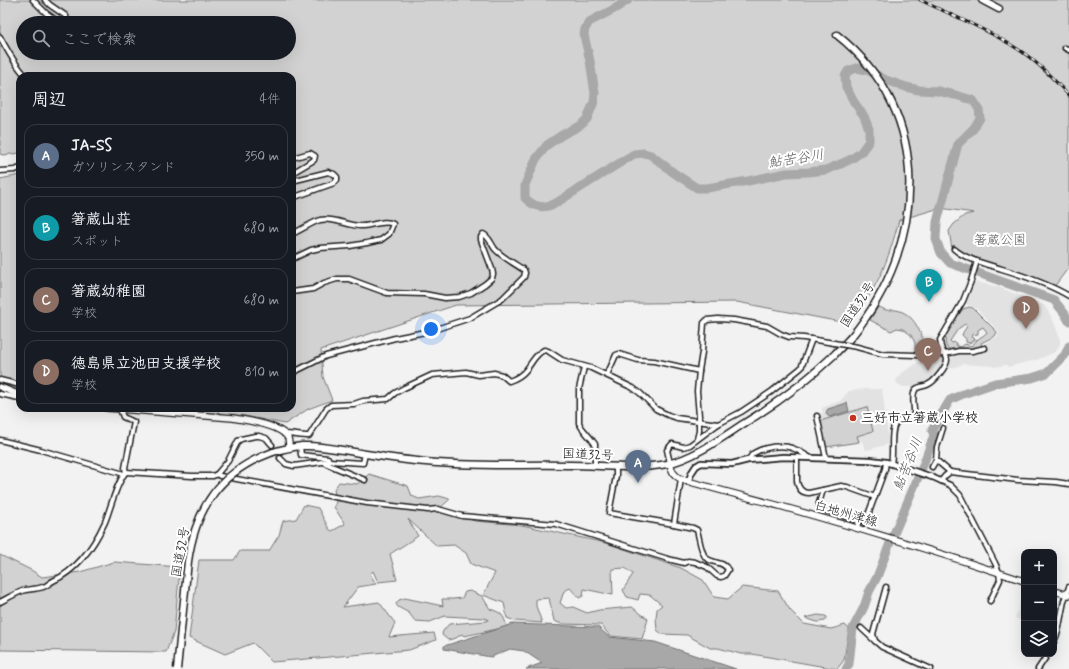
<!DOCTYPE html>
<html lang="ja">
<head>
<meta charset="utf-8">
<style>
	:root { --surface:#171b24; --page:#242831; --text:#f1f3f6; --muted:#9ea1a6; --line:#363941; --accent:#c8321e }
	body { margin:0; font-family:Mynerve,"Klee One",sans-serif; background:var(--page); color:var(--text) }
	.controls { position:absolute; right:12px; bottom:12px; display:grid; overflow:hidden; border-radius:8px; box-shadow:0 4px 16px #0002 }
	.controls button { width:36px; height:36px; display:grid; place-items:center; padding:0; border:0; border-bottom:1px solid var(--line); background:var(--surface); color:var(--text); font:20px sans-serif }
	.you { position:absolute; left:431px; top:329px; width:14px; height:14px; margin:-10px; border:3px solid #fff; border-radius:50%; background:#1a73e8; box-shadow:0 0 0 6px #1a73e833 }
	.badge { display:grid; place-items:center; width:26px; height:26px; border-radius:50%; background:var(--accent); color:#fff; font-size:13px; font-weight:700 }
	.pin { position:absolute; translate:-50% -33px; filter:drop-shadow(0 1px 2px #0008) }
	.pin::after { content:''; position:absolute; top:21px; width:14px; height:12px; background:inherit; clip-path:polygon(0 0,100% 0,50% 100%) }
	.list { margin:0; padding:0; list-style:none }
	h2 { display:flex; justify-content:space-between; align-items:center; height:52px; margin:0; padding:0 16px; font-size:17px }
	h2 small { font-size:13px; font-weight:400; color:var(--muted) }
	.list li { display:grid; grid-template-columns:26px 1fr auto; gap:12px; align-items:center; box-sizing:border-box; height:64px; margin:0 8px 8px; padding:0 8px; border:1px solid var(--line); border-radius:12px }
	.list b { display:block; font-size:15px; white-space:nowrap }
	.list p { margin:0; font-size:13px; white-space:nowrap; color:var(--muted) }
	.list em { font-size:13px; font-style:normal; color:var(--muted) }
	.icon { flex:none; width:22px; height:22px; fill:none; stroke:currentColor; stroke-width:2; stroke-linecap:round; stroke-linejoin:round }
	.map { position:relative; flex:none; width:1069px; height:669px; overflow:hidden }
	.search { position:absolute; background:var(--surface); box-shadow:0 4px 16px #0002; left:16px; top:16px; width:280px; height:44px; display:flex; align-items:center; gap:10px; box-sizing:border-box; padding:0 14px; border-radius:22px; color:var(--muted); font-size:15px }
	.panel { position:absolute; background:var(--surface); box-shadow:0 4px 16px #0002; left:16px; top:72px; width:280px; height:340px; border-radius:12px }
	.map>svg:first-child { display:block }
</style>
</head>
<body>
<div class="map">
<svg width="1069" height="669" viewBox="0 0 1069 669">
	<rect width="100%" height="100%" fill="#f2f2f2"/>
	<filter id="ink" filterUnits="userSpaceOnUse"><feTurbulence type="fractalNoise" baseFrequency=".025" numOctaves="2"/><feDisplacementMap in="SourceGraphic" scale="8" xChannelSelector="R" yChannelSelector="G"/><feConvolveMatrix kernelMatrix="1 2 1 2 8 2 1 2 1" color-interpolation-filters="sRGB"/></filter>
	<g filter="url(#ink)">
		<g fill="#e2e2e2">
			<polygon points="974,282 976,283 977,282 998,287 1042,304 1045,306 1053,320 1058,333 1060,340 1060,344 1057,350 1053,353 1039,359 1008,367 1007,365 994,367 991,366 964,364 949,369 946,368 954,354 960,352 972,353 986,350 983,345 997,337 999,332 976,308 966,304"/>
			<polygon points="925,358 942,358 944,359 945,361 941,369 933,378 928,381 912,387 904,387 897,384 896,380 902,373"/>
			<polygon points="865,389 882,389 889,444 867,450 865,449 862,441 826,447 818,416 823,413 822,408 840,401 849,391"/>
			<polygon points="1024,591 1024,622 1015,618"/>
			<polygon points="1054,600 1061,602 1056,631 1054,636"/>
		</g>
		<g fill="#d2d2d2" stroke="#777" fill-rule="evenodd">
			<path d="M0 0H1069V267L1054 287 967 256 952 249 949 231 954 224 965 215 974 213 940 208 899 220C889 258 876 297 846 323L737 302 456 305 321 350 323 377 332 400 308 409 285 424 245 416 143 408H292V76H20V153L3 155 0 154ZM23 23H289V53H23Z"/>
			<polygon points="20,175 20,390 0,384 0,179"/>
			<path d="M878 307C881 307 883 309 886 310 889 311 893 309 896 310 913 313 919 329 925 344L934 346 938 348 937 352 918 353 915 350V343L911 335 903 329 897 328 891 331 870 320Z"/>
			<path d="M969 307 973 308 997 332 995 336 981 343 982 346 972 349 960 348 949 349 947 348C940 335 956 319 963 309ZM965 324 967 326C966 329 963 331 962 335L966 339V342L969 343 975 340 974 338 971 337 972 335 978 334V330L983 327 987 332C984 336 980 337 978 339 975 342 974 344 971 346L965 344C962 347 960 347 957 346L955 342 952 343 950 341 958 329Z"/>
			<polygon points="867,407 873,431 857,436 859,442 826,447 820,421"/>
			<polygon points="369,474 408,486 412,496 419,499 439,496 450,499 439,509 475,521 522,525 606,543 681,568 703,580 714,597 728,599 742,587 778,591 790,610 804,624 831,629 845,625 849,629 844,660 837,669 752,654 741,654 718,648 710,648 687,635 662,634 657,630 656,618 657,609 662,605 650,595 640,594 638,600 627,597 623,590 633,574 625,568 612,569 613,595 584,589 583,596 579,598 570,588 564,591 560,603 566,608 573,607 587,613 599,610 632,607 648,619 642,639 610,636 601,625 562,624 554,621 549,598 536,599 536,606 542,623 515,621 507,618 504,603 483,595 495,573 471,564 466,553 454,545 437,546 408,519 418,536 390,554 397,580 378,582 373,571 370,574 376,584 358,587 343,607 379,602 395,623 389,637 434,633 436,640 409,650 272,662 253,643 225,654 189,638 199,560 234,560 240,551 269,551 279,535 283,521 296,519 304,505 318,508 329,529 332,531 345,524 334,507 336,502 334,489 339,482 357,484"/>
			<polygon points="0,555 31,570 42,577 80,572 114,562 180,567 174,632 166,652 0,650"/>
			<path d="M470 591 482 596 490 609C502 613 503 614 507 627L464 636 462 634 456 638 448 640 442 635 443 631 449 624 487 621 488 619 483 618 445 616 430 622 415 621 409 613 398 607 396 604 399 600 405 598 443 606 442 599H453L462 598 465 592Z"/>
			<polygon points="818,615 825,616 827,617 825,621 817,622 805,618"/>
		</g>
		<g fill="#a8a8a8" stroke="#707070">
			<path d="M847 403 849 411 830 417C826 416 825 412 828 409Z"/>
			<polygon points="513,624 598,627 609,637 655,642 736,669 526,669 542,663 524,651 510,649 491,657 444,649 444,646"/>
		</g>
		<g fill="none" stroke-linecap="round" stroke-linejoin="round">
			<g stroke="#a8a8a8" stroke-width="9">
				<path d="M628 0 616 8 589 22 585 29 584 35 590 61 595 93 594 102 587 119 581 125 562 135 547 145 536 159 525 185V198C535 208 544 209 556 203L634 154 644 153 651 155 674 173 697 188H707L748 181 786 173 808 172 826 170 843 163 853 158 861 152 869 141V129L864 116 854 102 846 87 845 76 848 71 857 68 867 70 886 80 906 87 919 90 938 91 955 95 973 100 979 109 980 118 974 128 958 144 937 222 936 239 941 253 950 263 1040 295 1054 300 1065 314 1069 321"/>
				<polyline points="846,669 849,664 853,628 864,607 869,592 877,577 890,543 922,468 934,435 932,430 950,400 963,394 995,383 1032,378 1047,373 1065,355 1069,346"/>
			</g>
			<polyline stroke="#d2d2d2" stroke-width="4" stroke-dasharray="4 2" stroke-linecap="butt" points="272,445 280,458"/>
			<path stroke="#d2d2d2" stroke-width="6" stroke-dasharray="6 3" stroke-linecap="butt" d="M999 9C1022 19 1045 29 1069 34"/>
			<polyline stroke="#d2d2d2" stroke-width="6" stroke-dasharray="6 3" stroke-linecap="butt" points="783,0 812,18 837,35"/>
			<g stroke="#1c1c1c" stroke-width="7">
				<g id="minor">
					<polyline points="33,0 46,13 60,23"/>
					<polyline points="45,0 50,5 66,16 67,20 65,23"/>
					<path d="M0 37C8 51 14 64 26 76"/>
					<polyline points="1065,48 1069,50"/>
					<polyline points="292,158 310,153 315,156 314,160 292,173"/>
					<polyline points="0,171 15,170 20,168"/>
					<polyline points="292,180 296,180 328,172 334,174 337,177 337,180 334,183 292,198"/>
					<path d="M292 234C299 231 313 222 320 220 335 217 348 227 363 226 372 226 385 219 393 224L389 234 381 240 367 243 350 246 320 248 311 250 292 259"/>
					<path d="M954 249C967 260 986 264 1002 269 1025 276 1049 284 1069 296"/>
					<path d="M292 292 313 289 324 283 337 279H349L387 293 424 294 445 298 459 297 471 293 485 284 492 278 493 274 492 269 481 240V237L483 234C489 236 491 244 495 249 503 258 514 263 524 270L525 273 524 277 502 299 470 318 430 331 395 338 326 356 292 373"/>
					<polyline points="857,347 883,354 915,355 945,354 959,351 972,351 985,348"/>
					<polyline points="584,367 579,389 579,423 582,428 592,440 595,444 595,465"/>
					<polyline points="607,375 616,355 619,354 638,360 654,361 699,371"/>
					<polyline points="0,380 20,385"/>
					<polyline points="0,394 19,398 20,398"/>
					<polyline points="817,416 826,458"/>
					<polyline points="943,428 937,447 936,460 950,472"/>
					<path d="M284 434C293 434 300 436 309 436L326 409 331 405 354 404 363 401 388 399 395 393 404 388 432 375 466 372 479 375 494 373 502 375 509 381C515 379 522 375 526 370 532 363 535 354 544 350L548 351 562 360 591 368 633 388 640 393 656 409 668 415 677 418 718 424"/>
					<polyline points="697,439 699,431 699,416 697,391 699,371 702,352 704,323 707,320 718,319 734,320 767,326 781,334 789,337 804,338 834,343"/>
					<polyline points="0,440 41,450 124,474"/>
					<polyline points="300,446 301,455 328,458 329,461"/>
					<path d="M797 457V481C798 488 801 493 809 493L841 486 847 487 875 497"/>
					<polyline points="280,458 286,464 294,466 329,461 363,463 365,454"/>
					<path d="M748 460C750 458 752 454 754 453 764 447 782 444 792 448 798 450 804 454 809 457"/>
					<polyline points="324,462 327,464 365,480"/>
					<polyline points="670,463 667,450 672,444 683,447 690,445 718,424 741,412 771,392 801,368 812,339"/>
					<path d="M891 463C894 453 889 428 897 422 902 418 909 419 914 415 915 408 911 397 915 390 918 386 925 387 929 384 935 381 947 366 947 360 947 356 945 354 943 352 941 348 940 344 940 340L963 301 971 281 977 261"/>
					<polyline points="616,467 616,476 609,513 674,524"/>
					<polyline points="932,467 936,460"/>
					<polyline points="126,472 192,476 213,476 217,474 228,461 238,441 241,439 255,436 259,436 266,438 272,445"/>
					<path d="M217 474 220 476 367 503 428 510 438 509 462 516 556 524 668 559 684 563 688 561 695 562 707 567 717 576 721 577 724 576 728 570C724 561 713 564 706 558 701 553 699 537 697 530L693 528 674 524 681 479"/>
					<polyline points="932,477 950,485 960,495 995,563 999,572 1000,580 990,601"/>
					<polyline points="941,481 945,476 950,472 1018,480 1056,482 1069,484"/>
					<polyline points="823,490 819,503 820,509 859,521 857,528"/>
					<polyline points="865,523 885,469 886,462"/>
					<path d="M0 602C8 598 16 593 25 590 31 589 37 589 43 587 47 586 49 583 53 581 77 570 94 546 105 522 110 510 117 481 126 472L125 468 134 422 123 417 120 409"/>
					<polyline points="861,628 875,641 882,647 931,669"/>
					<polyline points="875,641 873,634 886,587"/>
					<polyline points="1054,642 1058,632 1064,601 1069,587"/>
					<polyline points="1038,669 1048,654"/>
				</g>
			</g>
			<g stroke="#1c1c1c" stroke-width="8">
				<polyline id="tertiary" points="688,482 692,472 696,466 701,463 732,464 748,460 783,457 870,460 886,462 932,477"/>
			</g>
			<g stroke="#1c1c1c" stroke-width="8">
				<g id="secondary">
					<polyline points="0,387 20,395"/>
					<path d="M107 408 233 418C246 420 281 425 288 438 289 441 289 445 289 448"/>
					<path d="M670 463C672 471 673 475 681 479 714 489 747 497 780 506 862 529 944 554 1024 581"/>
					<polyline points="1054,591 1069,595"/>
				</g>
			</g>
			<g stroke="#1c1c1c" stroke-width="9">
				<polyline id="primary" points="982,0 999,9"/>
			</g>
			<g stroke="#1c1c1c" stroke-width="9">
				<path id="trunk" d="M273 452C283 449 292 447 302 446 319 445 337 449 354 452 378 456 402 460 426 462 474 467 522 464 570 465 602 465 635 470 667 464 694 458 720 439 743 424 776 404 807 381 835 354 840 348 847 342 852 336 926 246 936 113 837 35"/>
			</g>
			<use href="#minor" stroke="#fff" stroke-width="4"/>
			<use href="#tertiary" stroke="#fff" stroke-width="4.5"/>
			<use href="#secondary" stroke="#fff" stroke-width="5.5"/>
			<use href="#primary" stroke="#fff" stroke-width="6"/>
			<use href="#trunk" stroke="#fff" stroke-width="6"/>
			<g stroke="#1c1c1c" stroke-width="3">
				<path id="rail" d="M920 0C951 15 987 29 1016 48 1036 60 1054 79 1069 96"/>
			</g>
			<use href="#rail" stroke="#fff" stroke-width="1.5" stroke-dasharray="4.5" stroke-linecap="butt"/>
			<g stroke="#1c1c1c" stroke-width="7" stroke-linecap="butt">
				<polyline id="minor-bridge" points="834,343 857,347"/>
			</g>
			<g stroke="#1c1c1c" stroke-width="9" stroke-linecap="butt">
				<path id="trunk-bridge" d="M177 669 188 561C196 507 220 471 273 452"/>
			</g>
			<use href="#minor-bridge" stroke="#fff" stroke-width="4"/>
			<use href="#trunk-bridge" stroke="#fff" stroke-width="6"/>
		</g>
	</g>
	<circle fill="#c8321e" stroke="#fff" stroke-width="1.5" cx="853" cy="418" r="4"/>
	<g text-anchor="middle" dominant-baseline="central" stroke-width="4" stroke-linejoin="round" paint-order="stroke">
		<g font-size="13" fill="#5c5c5c" stroke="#fff">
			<text x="1000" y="240">箸蔵公園</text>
		</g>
		<g font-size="13" fill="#1c1c1c" stroke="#fff">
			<text transform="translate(858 305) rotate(-57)">国道32号</text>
			<text transform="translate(588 455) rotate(2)">国道32号</text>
			<text transform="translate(846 514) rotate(16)">白地州津線</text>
			<text transform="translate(181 552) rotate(-80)">国道32号</text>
		</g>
		<g font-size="13" font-weight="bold" fill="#1c1c1c" stroke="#fff" text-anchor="start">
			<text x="861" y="418">三好市立箸蔵小学校</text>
		</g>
		<g font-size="14" font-style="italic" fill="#5b5b5b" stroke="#fff">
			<text transform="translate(796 159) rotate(-9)">鮎苦谷川</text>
			<text transform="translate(908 464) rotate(-68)">鮎苦谷川</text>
		</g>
	</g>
</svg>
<div class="controls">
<button>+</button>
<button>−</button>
<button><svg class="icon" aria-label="layers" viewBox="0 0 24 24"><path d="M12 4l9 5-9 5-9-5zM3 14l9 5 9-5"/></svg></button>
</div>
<div class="you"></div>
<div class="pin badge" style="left:638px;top:483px;background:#5c6f8a">A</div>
<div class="pin badge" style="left:929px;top:302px;background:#0f9aa8">B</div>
<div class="pin badge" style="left:928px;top:371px;background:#8d6e63">C</div>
<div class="pin badge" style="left:1026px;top:329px;background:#8d6e63">D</div>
<div class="search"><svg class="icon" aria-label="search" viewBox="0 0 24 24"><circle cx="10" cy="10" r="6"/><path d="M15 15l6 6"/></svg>ここで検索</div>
<section class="panel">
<h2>周辺<small>4件</small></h2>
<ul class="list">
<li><span class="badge" style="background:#5c6f8a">A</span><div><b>JA-SS</b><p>ガソリンスタンド</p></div><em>350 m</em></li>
<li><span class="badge" style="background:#0f9aa8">B</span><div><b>箸蔵山荘</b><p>スポット</p></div><em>680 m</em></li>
<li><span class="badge" style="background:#8d6e63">C</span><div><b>箸蔵幼稚園</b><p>学校</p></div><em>680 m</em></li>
<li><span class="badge" style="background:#8d6e63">D</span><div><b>徳島県立池田支援学校</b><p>学校</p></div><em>810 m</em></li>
</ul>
</section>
</div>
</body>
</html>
